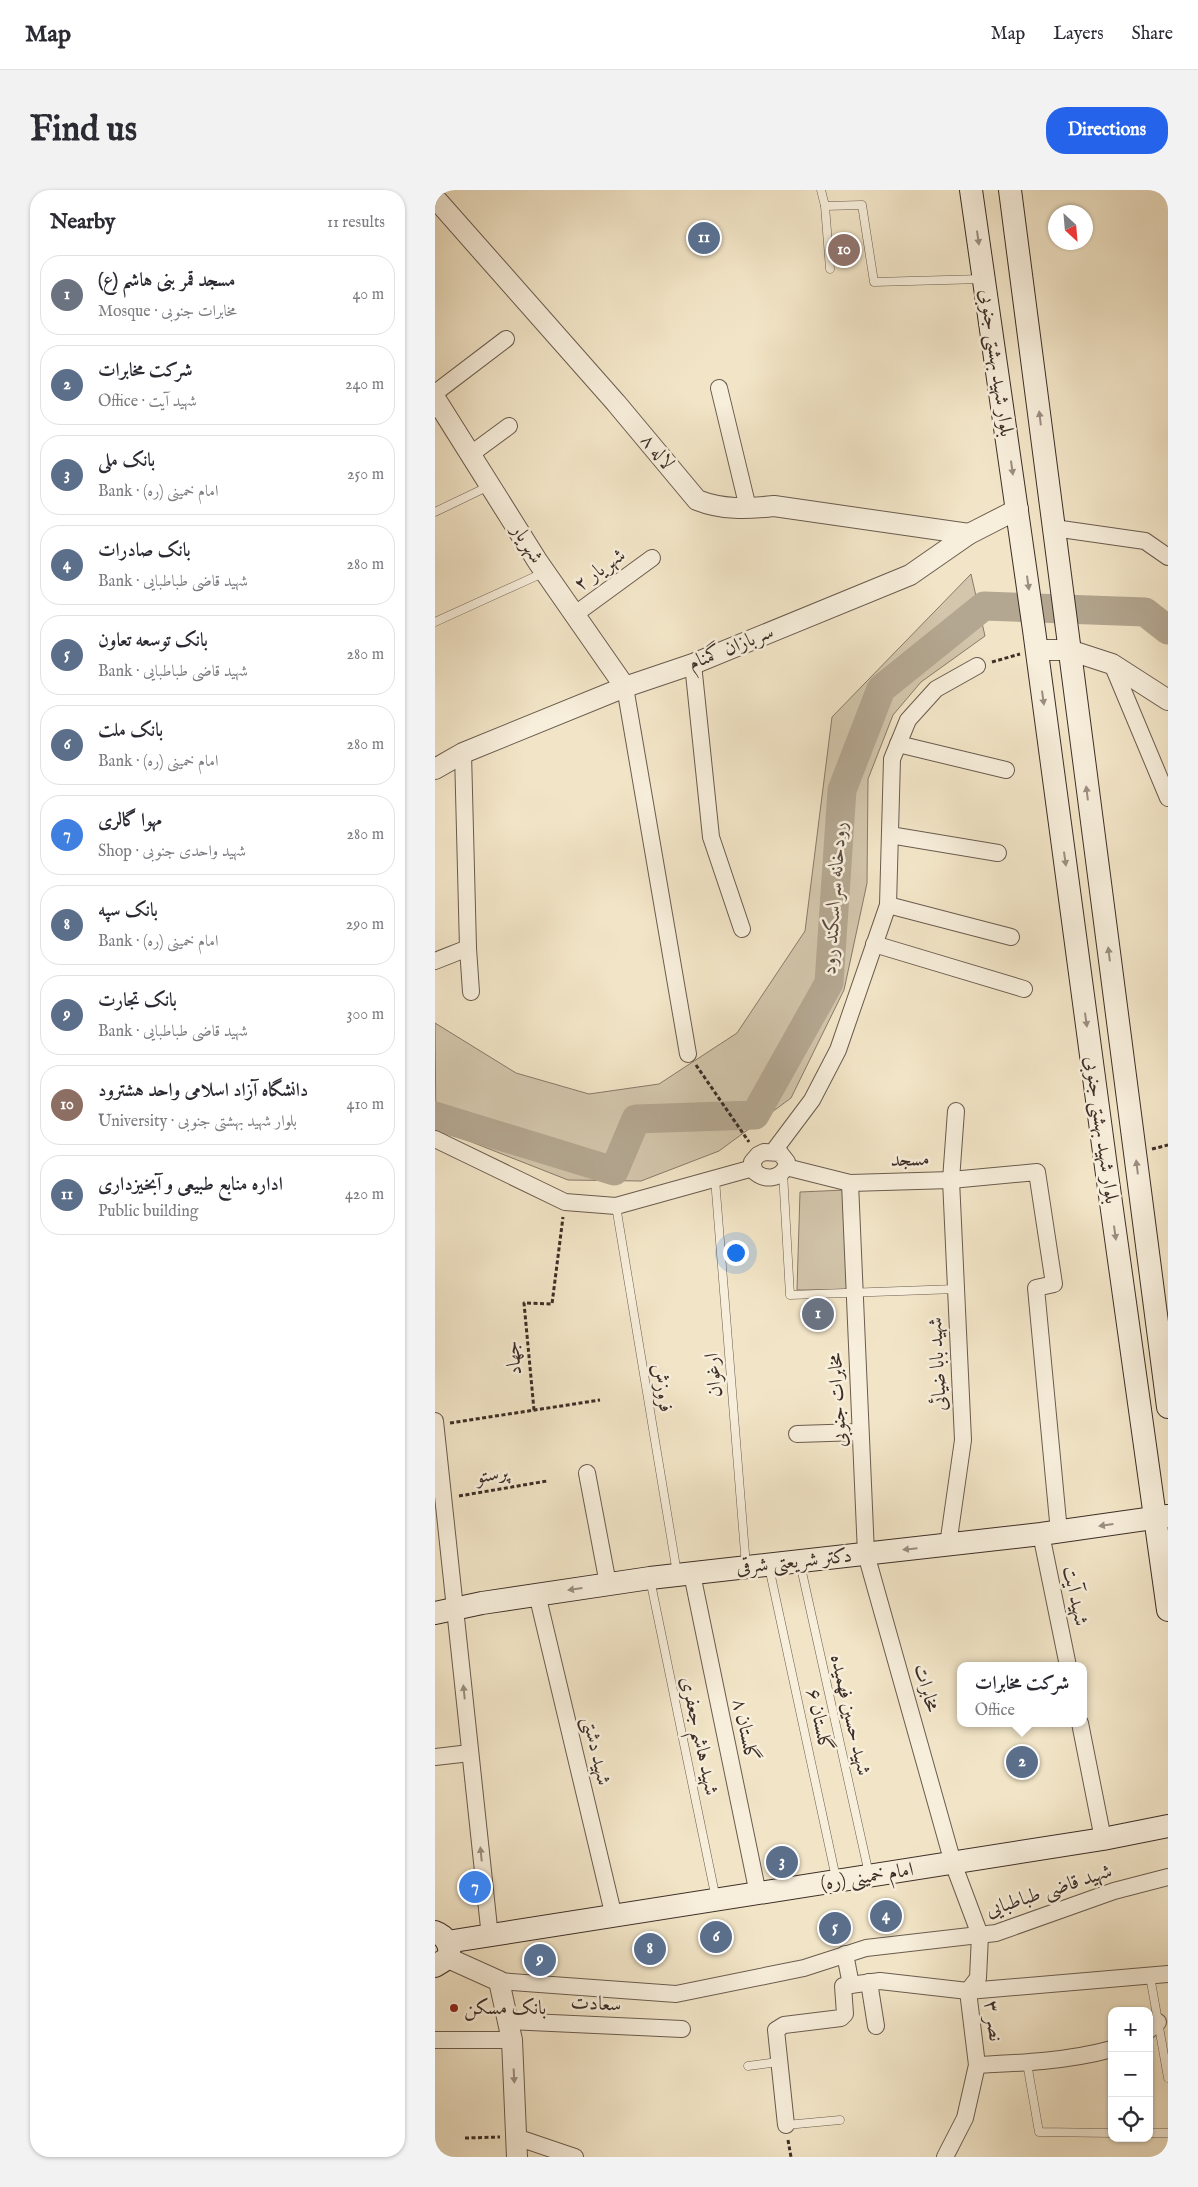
<!DOCTYPE html>
<html lang="en">
<head>
<meta charset="utf-8">
<style>
	:root { --surface:#fff; --page:#f2f2f3; --text:#2b2b33; --muted:#7c7c81; --line:#e1e1e2; --accent:#2563eb }
	body { margin:0; font-family:"IM FELL English",Amiri,serif; background:var(--page); color:var(--text) }
	.controls { position:absolute; right:15px; bottom:15px; display:grid; overflow:hidden; border-radius:10px; box-shadow:0 1px 4px #0004 }
	.controls button { width:45px; height:45px; display:grid; place-items:center; padding:0; border:0; border-bottom:1px solid var(--line); background:var(--surface); color:var(--text); font:25px sans-serif }
	.compass { position:absolute; left:613px; top:15px; width:45px; height:45px; border-radius:50%; background:var(--surface); box-shadow:0 1px 4px #0004; rotate:154deg }
	.you { position:absolute; left:300px; top:1062px; width:18px; height:18px; margin:-12px; border:4px solid #fff; border-radius:50%; background:#1a73e8; box-shadow:0 0 0 8px #1a73e833 }
	.badge { display:grid; place-items:center; width:32px; height:32px; border-radius:50%; background:var(--accent); color:#fff; font-size:16px; font-weight:700 }
	.pin { position:absolute; translate:-50% -50%; border:2px solid #fff; box-shadow:0 1px 5px #0006 }
	.popup { position:absolute; left:522px; top:1472px; width:130px; height:65px; box-sizing:border-box; display:grid; place-content:center; border-radius:10px; background:var(--surface); filter:drop-shadow(0 1px 4px #0005); font-size:16px; white-space:nowrap; color:var(--muted) }
	.popup b { font-size:19px; color:var(--text) }
	.popup::after { content:''; position:absolute; left:50%; top:100%; margin-left:-10px; border:10px solid transparent; border-top-color:var(--surface) }
	.list { margin:0; padding:0; list-style:none }
	h2 { display:flex; justify-content:space-between; align-items:center; height:65px; margin:0; padding:0 20px; font-size:21px }
	h2 small { font-size:16px; font-weight:400; color:var(--muted) }
	.list li { display:grid; grid-template-columns:32px 1fr auto; gap:15px; align-items:center; box-sizing:border-box; height:80px; margin:0 10px 10px; padding:0 10px; border:1px solid var(--line); border-radius:20px }
	.list b { display:block; font-size:19px; white-space:nowrap }
	.list p { margin:0; font-size:16px; white-space:nowrap; color:var(--muted) }
	.list em { font-size:16px; font-style:normal; color:var(--muted) }
	.icon { flex:none; width:28px; height:28px; fill:none; stroke:currentColor; stroke-width:2; stroke-linecap:round; stroke-linejoin:round }
	.map { position:relative; flex:none; width:733px; height:1967px; overflow:hidden; border-radius:20px }
	header { display:flex; align-items:center; gap:30px; box-sizing:border-box; height:70px; padding:0 25px; background:var(--surface); border-bottom:1px solid var(--line) }
	header strong { font-size:24px }
	nav { display:flex; gap:28px; margin-inline-start:auto; font-size:18px }
	.intro { display:flex; align-items:center; justify-content:space-between; box-sizing:border-box; height:120px; padding:0 30px }
	h1 { margin:0; font-size:35px }
	.button { padding:12px 22px; border-radius:20px; background:var(--accent); color:#fff; font-size:18px; font-weight:700 }
	main { display:flex; gap:30px; padding:0 30px }
	aside { flex:1; background:var(--surface); border-radius:20px; box-shadow:0 1px 4px #0004 }
	.map>svg:first-child { display:block }
</style>
</head>
<body>
<header>
<strong>Map</strong>
<nav><a>Map</a><a>Layers</a><a>Share</a></nav>
</header>
<div class="intro"><h1>Find us</h1><a class="button">Directions</a></div>
<main>
<aside>
<h2>Nearby<small>11 results</small></h2>
<ul class="list">
<li><span class="badge" style="background:#6b7280">1</span><div><b>مسجد قمر بنی هاشم (ع)</b><p>Mosque · مخابرات جنوبی</p></div><em>40 m</em></li>
<li><span class="badge" style="background:#5c6f8a">2</span><div><b>شرکت مخابرات</b><p>Office · شهید آیت</p></div><em>240 m</em></li>
<li><span class="badge" style="background:#5c6f8a">3</span><div><b>بانک ملی</b><p>Bank · امام خمینی (ره)</p></div><em>250 m</em></li>
<li><span class="badge" style="background:#5c6f8a">4</span><div><b>بانک صادرات</b><p>Bank · شهید قاضی طباطبایی</p></div><em>280 m</em></li>
<li><span class="badge" style="background:#5c6f8a">5</span><div><b>بانک توسعه تعاون</b><p>Bank · شهید قاضی طباطبایی</p></div><em>280 m</em></li>
<li><span class="badge" style="background:#5c6f8a">6</span><div><b>بانک ملت</b><p>Bank · امام خمینی (ره)</p></div><em>280 m</em></li>
<li><span class="badge" style="background:#3f7fe0">7</span><div><b>مهوا گالری</b><p>Shop · شهید واحدی جنوبی</p></div><em>280 m</em></li>
<li><span class="badge" style="background:#5c6f8a">8</span><div><b>بانک سپه</b><p>Bank · امام خمینی (ره)</p></div><em>290 m</em></li>
<li><span class="badge" style="background:#5c6f8a">9</span><div><b>بانک تجارت</b><p>Bank · شهید قاضی طباطبایی</p></div><em>300 m</em></li>
<li><span class="badge" style="background:#8d6e63">10</span><div><b>دانشگاه آزاد اسلامی واحد هشترود</b><p>University · بلوار شهید بهشتی جنوبی</p></div><em>410 m</em></li>
<li><span class="badge" style="background:#5c6f8a">11</span><div><b>اداره منابع طبیعی و آبخیزداری</b><p>Public building</p></div><em>420 m</em></li>
</ul>
</aside>
<div class="map">
<svg width="733" height="1967" viewBox="0 0 733 1967">
	<rect width="100%" height="100%" fill="#f2e5c7"/>
	<filter id="stains"><feTurbulence type="fractalNoise" baseFrequency=".004" numOctaves="4"/><feColorMatrix values="0 0 0 0 .2 0 0 0 0 .09 0 0 0 0 .02 0 0 0 .5 -.17"/></filter>
	<radialGradient id="worn" r=".72"><stop offset=".6" stop-color="#630" stop-opacity="0"/><stop offset="1" stop-color="#630" stop-opacity=".3"/></radialGradient>
	<g fill="#d3c6ac" stroke="#887a6a">
		<polygon points="536,384 550,446 486,492 458,525 433,589 432,693 409,800 356,908 284,961 206,991 133,990 1,938 0,833 81,883 154,904 224,894 302,843 370,741 397,527"/>
		<polygon points="410,1000 412,1100 362,1100 365,1002"/>
	</g>
	<g fill="none" stroke-linecap="round" stroke-linejoin="round">
		<polyline stroke="#b4a791" stroke-width="29" points="0,926 179,981 201,929 320,925 394,793 407,600 446,499 549,416 710,422 733,440"/>
		<g stroke="#6a5c4f" stroke-width="9">
			<g id="service">
				<polyline points="386,0 390,16 427,15 439,92 547,89"/>
				<polyline points="390,16 395,79"/>
				<polyline points="0,322 54,296"/>
				<polyline points="0,432 110,382"/>
				<polyline points="348,983 355,1105 521,1099"/>
				<polyline points="280,989 311,1376"/>
				<polyline points="181,1016 242,1383"/>
				<polyline points="365,1373 434,1684"/>
				<polyline points="334,1377 401,1688"/>
				<polyline points="215,1389 281,1709"/>
				<polyline points="715,1786 733,1888"/>
				<polyline points="592,1873 604,1942 677,1943"/>
				<polyline points="313,1876 343,1872"/>
				<polyline points="351,1935 405,1930"/>
				<polyline points="714,1943 733,1943"/>
			</g>
		</g>
		<g stroke="#6a5c4f" stroke-width="18">
			<g id="minor">
				<polyline points="284,198 313,318"/>
				<polyline points="0,203 71,149"/>
				<polyline points="36,264 74,236"/>
				<polyline points="619,338 710,351 733,367"/>
				<polyline points="139,425 217,368"/>
				<polyline points="258,474 276,647 307,739"/>
				<polyline points="677,474 733,608"/>
				<polyline points="190,497 253,864"/>
				<polyline points="463,554 571,580"/>
				<polyline points="28,563 33,758 36,802"/>
				<polyline points="455,645 563,663"/>
				<polyline points="453,715 576,747"/>
				<polyline points="439,754 589,799"/>
				<polyline points="0,771 33,758"/>
				<polyline points="0,949 130,1012 181,1016 318,978"/>
				<path d="M329 962 345 963 352 972 351 977C344 989 331 991 320 982L317 972 323 965Z"/>
				<polyline points="338,962 377,910 403,860 453,715 457,569 473,530 501,499 542,476"/>
				<polyline points="351,977 415,993 516,990 602,982 619,1094 601,1098 624,1342"/>
				<polyline points="415,993 431,1364 518,1673 545,1745 543,1788 533,1801 542,1875 530,1928 510,1967"/>
				<polyline points="0,1231 55,1747"/>
				<polyline points="362,1244 425,1242"/>
				<polyline points="152,1283 173,1394"/>
				<polyline points="606,1344 633,1476"/>
				<polyline points="513,1355 528,1250 516,990 521,921"/>
				<polyline points="257,1384 323,1704"/>
				<polyline points="102,1404 179,1727"/>
				<polyline points="645,1533 668,1649"/>
				<polyline points="0,1567 35,1563"/>
				<polyline points="410,1764 416,1795"/>
				<polyline points="64,1791 241,1804 369,1778 431,1758 561,1743 679,1701 733,1687"/>
				<polyline points="434,1792 441,1836"/>
				<polyline points="73,1831 247,1839"/>
				<polyline points="714,1840 723,1832"/>
				<polyline points="0,1850 77,1850"/>
				<path d="M542 1875C587 1873 633 1871 677 1859"/>
				<polyline points="351,1935 341,1840 349,1835 406,1828 410,1824 408,1796 445,1791 533,1801 733,1784"/>
				<polyline points="81,1947 140,1967"/>
			</g>
		</g>
		<g stroke="#6a5c4f" stroke-width="22">
			<g id="tertiary">
				<path d="M0 8 181 213 262 310C287 320 312 319 339 316L534 344"/>
				<polyline points="0,208 103,372 190,497"/>
				<polyline points="602,460 634,460 677,474 733,510"/>
				<polyline points="0,579 28,563 190,497 258,474 475,385 534,344 583,319"/>
				<polyline points="13,1768 64,1791 77,1850 82,1967"/>
			</g>
		</g>
		<g stroke="#3d2e27" stroke-width="24">
			<g id="secondary">
				<polyline points="536,0 599,440 671,977 733,1420"/>
				<polyline points="575,0 733,1217"/>
				<polyline points="0,1423 47,1413 215,1388 606,1344 733,1326"/>
				<path d="M0 1742C11 1746 17 1756 13 1768L0 1776"/>
				<polyline points="12,1752 668,1649 733,1636"/>
			</g>
		</g>
		<g stroke="#3d2e27" stroke-width="3" stroke-dasharray="4 2.5" stroke-linecap="butt">
			<polyline points="557,472 585,464"/>
			<polyline points="261,875 314,952"/>
			<polyline points="717,959 733,955"/>
			<polyline points="99,1220 89,1113 117,1114 128,1027"/>
			<polyline points="15,1233 165,1210"/>
			<polyline points="24,1306 112,1291"/>
			<polyline points="30,1948 65,1947"/>
			<polyline points="353,1950 356,1967"/>
		</g>
		<use href="#service" stroke="#f7eedb" stroke-width="8"/>
		<use href="#minor" stroke="#f7eedb" stroke-width="16"/>
		<use href="#tertiary" stroke="#f7eedb" stroke-width="20"/>
		<use href="#secondary" stroke="#f7eedb" stroke-width="22"/>
	</g>
	<defs><path id="oneway-solid" d="M-6-.8H1V-3.2L6.5 0L1 3.2V.8H-6Z" transform="scale(1.25)"/></defs>
	<g fill="#9a8e81">
		<use href="#oneway-solid" transform="translate(543 48) rotate(82)"/>
		<use href="#oneway-solid" transform="translate(605 228) rotate(-97)"/>
		<use href="#oneway-solid" transform="translate(577 278) rotate(82)"/>
		<use href="#oneway-solid" transform="translate(593 393) rotate(82)"/>
		<use href="#oneway-solid" transform="translate(608 508) rotate(82)"/>
		<use href="#oneway-solid" transform="translate(652 603) rotate(-97)"/>
		<use href="#oneway-solid" transform="translate(630 669) rotate(82)"/>
		<use href="#oneway-solid" transform="translate(674 764) rotate(-97)"/>
		<use href="#oneway-solid" transform="translate(651 830) rotate(82)"/>
		<use href="#oneway-solid" transform="translate(702 977) rotate(-97)"/>
		<use href="#oneway-solid" transform="translate(680 1043) rotate(82)"/>
		<use href="#oneway-solid" transform="translate(671 1335) rotate(172)"/>
		<use href="#oneway-solid" transform="translate(475 1359) rotate(174)"/>
		<use href="#oneway-solid" transform="translate(140 1399) rotate(172)"/>
		<use href="#oneway-solid" transform="translate(29 1502) rotate(-96)"/>
		<use href="#oneway-solid" transform="translate(46 1664) rotate(-96)"/>
		<use href="#oneway-solid" transform="translate(79 1886) rotate(87)"/>
	</g>
	<circle fill="#8f2418" stroke="#f7eedb" stroke-width="2" cx="19" cy="1818" r="5"/>
	<g text-anchor="middle" dominant-baseline="central" stroke-width="5" stroke-linejoin="round" paint-order="stroke">
		<g font-size="20" fill="#3d2e27" stroke="#f7eedb">
			<text transform="translate(561 173) rotate(82)">بلوار شهید بهشتی جنوبی</text>
			<text transform="translate(222 262) rotate(51)">لاله ۸</text>
			<text transform="translate(92 354) rotate(58)">شهریار</text>
			<text transform="translate(165 380) rotate(-36)">شهریار ۲</text>
			<text transform="translate(296 458) rotate(-22)">سربازان گمنام</text>
			<text transform="translate(666 940) rotate(82)">بلوار شهید بهشتی جنوبی</text>
			<text transform="translate(475 970) rotate(-2)">مسجد</text>
			<text transform="translate(79 1168) rotate(-96)">جهاد</text>
			<text transform="translate(503 1174) rotate(-93)">شهيد بابا ضيائی</text>
			<text transform="translate(279 1185) rotate(-95)">ارغوان</text>
			<text transform="translate(227 1198) rotate(81)">فروزش</text>
			<text transform="translate(403 1210) rotate(-93)">مخابرات جنوبی</text>
			<text transform="translate(57 1285) rotate(-10)">پرستو</text>
			<text transform="translate(359 1372) rotate(-6)">دکتر شریعتی شرقی</text>
			<text transform="translate(640 1406) rotate(78)">شهید آیت</text>
			<text transform="translate(491 1498) rotate(74)">مخابرات</text>
			<text transform="translate(415 1525) rotate(77)">شهيد حسین فهمیده</text>
			<text transform="translate(384 1530) rotate(78)">گلستان ۶</text>
			<text transform="translate(310 1540) rotate(78)">گلستان ۸</text>
			<text transform="translate(264 1546) rotate(78)">شهيد هاشم جعفری</text>
			<text transform="translate(161 1561) rotate(77)">شهید دشتی</text>
			<text transform="translate(432 1687) rotate(-9)">امام خمینی (ره)</text>
			<text transform="translate(614 1701) rotate(-18)">شهید قاضی طباطبایی</text>
			<text transform="translate(161 1814) rotate(3)">سعادت</text>
			<text transform="translate(558 1831) rotate(83)">نصر ۳</text>
		</g>
		<g font-size="20" fill="#3d2e27" stroke="#f7eedb" text-anchor="start">
			<text x="29" y="1818">بانک مسکن</text>
		</g>
		<g font-size="21" font-style="italic" fill="#5b4c42" stroke="#f7eedb">
			<text transform="translate(400 708) rotate(-86)">رودخانه سراسکند رود</text>
		</g>
	</g>
	<rect width="100%" height="100%" filter="url(#stains)"/>
	<rect width="100%" height="100%" fill="url(#worn)"/>
</svg>
<div class="controls">
<button>+</button>
<button>−</button>
<button><svg class="icon" aria-label="locate" viewBox="0 0 24 24"><circle cx="12" cy="12" r="6"/><path d="M12 2v4M12 18v4M2 12h4M18 12h4"/></svg></button>
</div>
<svg class="compass" viewBox="-18 -18 36 36"><path d="M0-13l5 13h-10z" fill="#e53935"/><path d="M0 13l5-13h-10z" fill="#7c7c81"/></svg>
<div class="you"></div>
<div class="pin badge" style="left:383px;top:1124px;background:#6b7280">1</div>
<div class="pin badge" style="left:587px;top:1572px;background:#5c6f8a">2</div>
<div class="popup"><b>شرکت مخابرات</b>Office</div>
<div class="pin badge" style="left:347px;top:1672px;background:#5c6f8a">3</div>
<div class="pin badge" style="left:451px;top:1726px;background:#5c6f8a">4</div>
<div class="pin badge" style="left:400px;top:1738px;background:#5c6f8a">5</div>
<div class="pin badge" style="left:281px;top:1747px;background:#5c6f8a">6</div>
<div class="pin badge" style="left:40px;top:1697px;background:#3f7fe0">7</div>
<div class="pin badge" style="left:215px;top:1759px;background:#5c6f8a">8</div>
<div class="pin badge" style="left:105px;top:1770px;background:#5c6f8a">9</div>
<div class="pin badge" style="left:409px;top:60px;background:#8d6e63">10</div>
<div class="pin badge" style="left:269px;top:48px;background:#5c6f8a">11</div>
</div>
</main>
</body>
</html>
